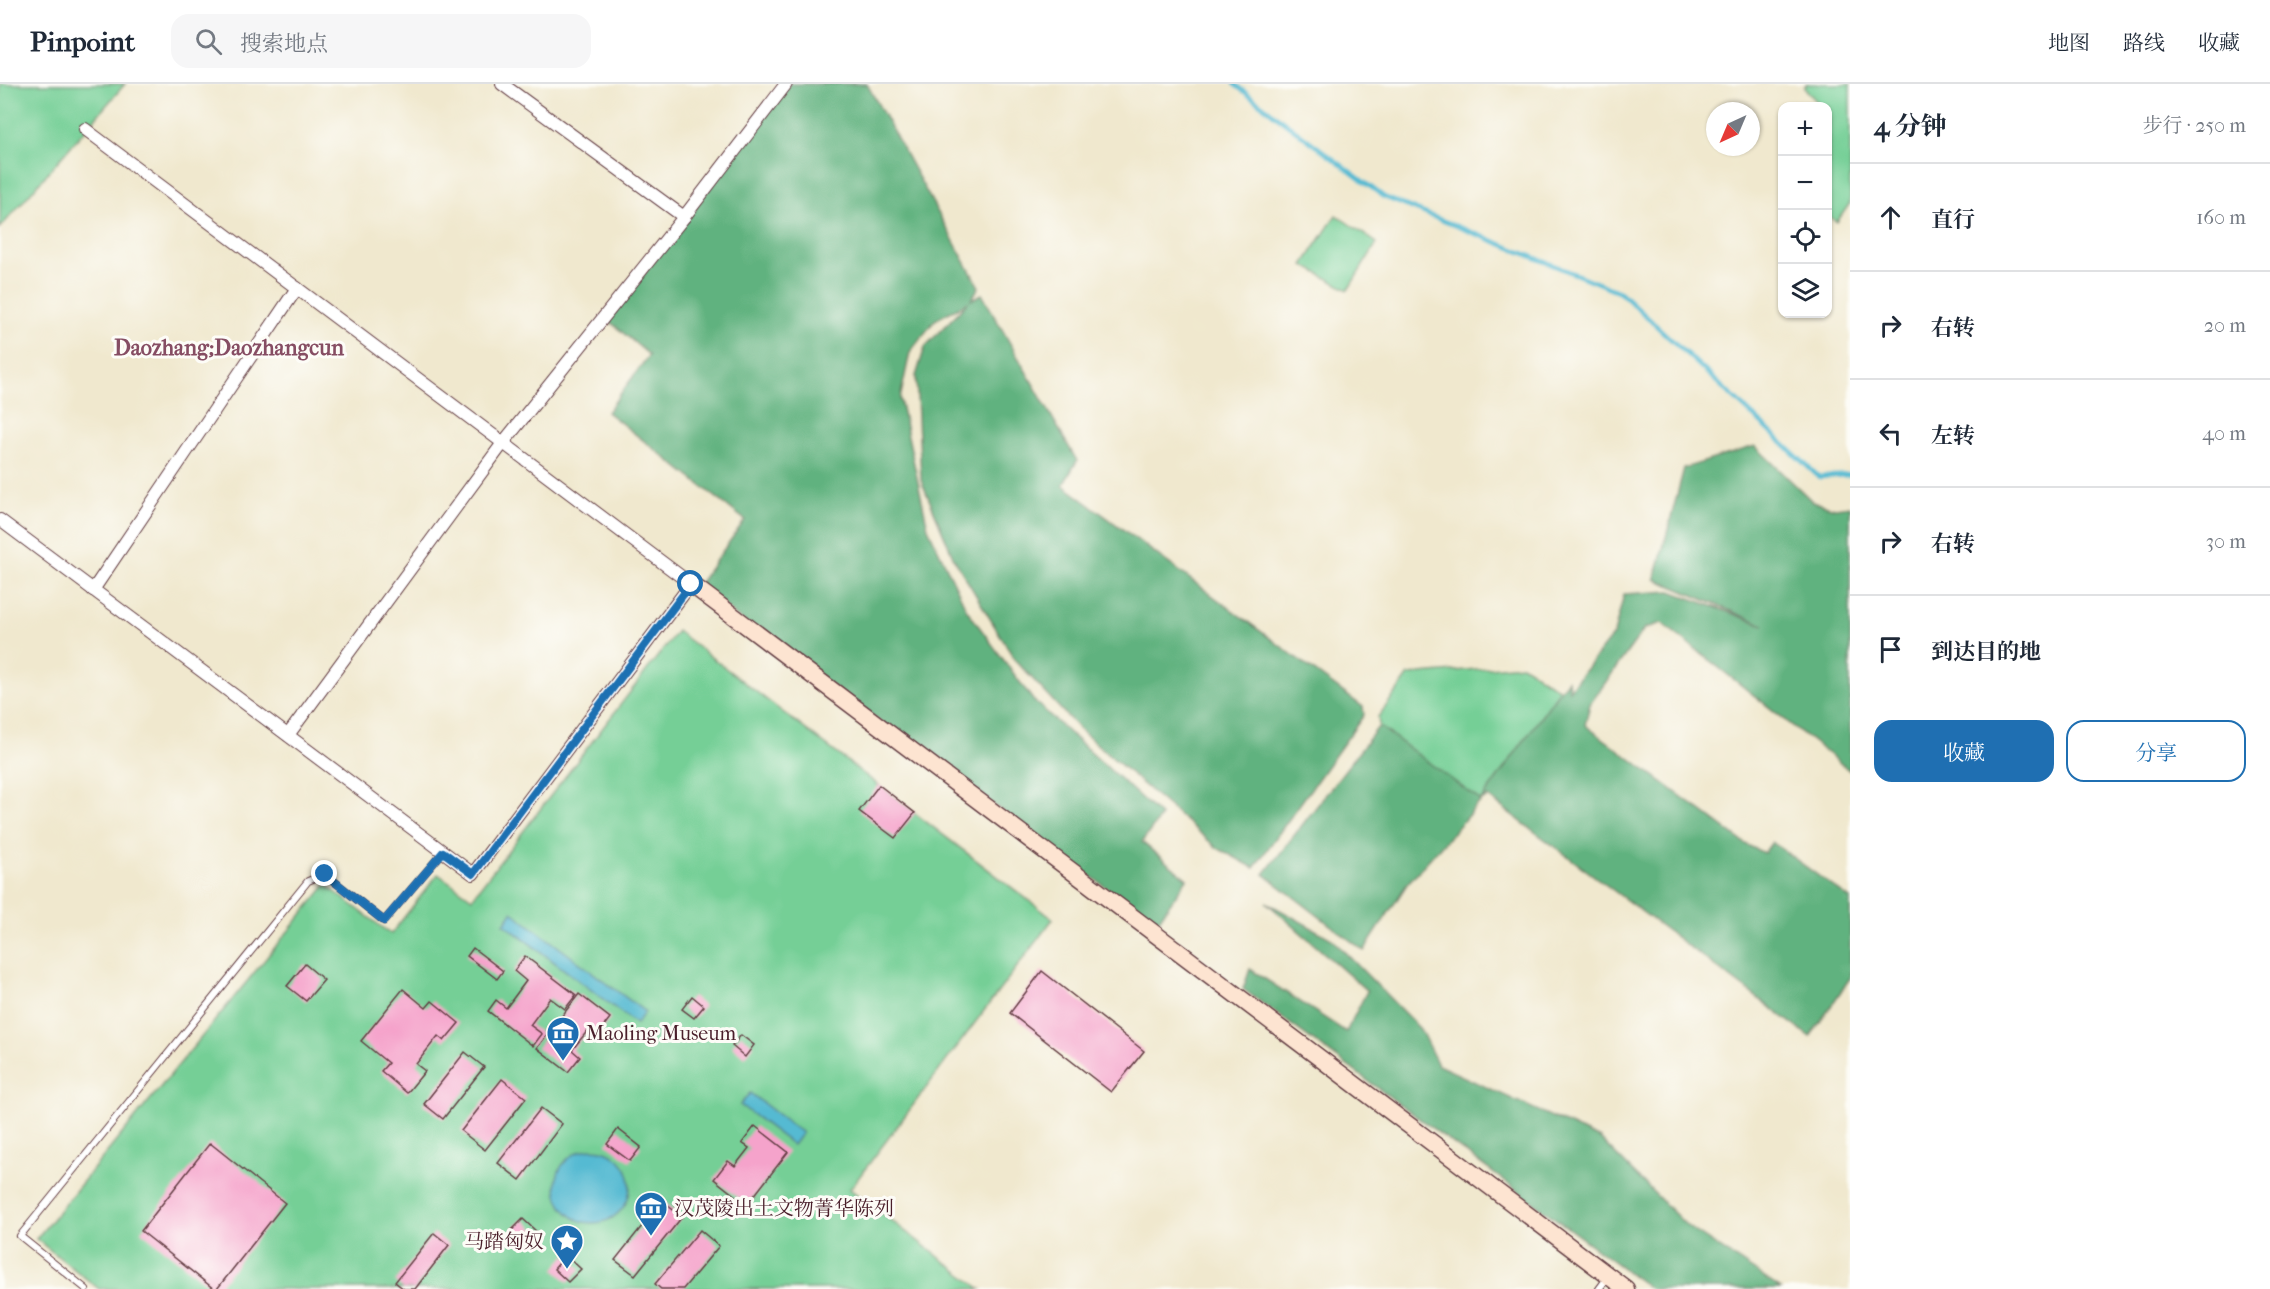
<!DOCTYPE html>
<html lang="zh">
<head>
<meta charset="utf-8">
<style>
	:root { --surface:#fff; --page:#f6f6f7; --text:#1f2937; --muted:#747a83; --line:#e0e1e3; --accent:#1f6fb2 }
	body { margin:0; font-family:"IM FELL French Canon","Noto Serif SC",serif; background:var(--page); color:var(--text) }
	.controls { position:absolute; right:18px; top:18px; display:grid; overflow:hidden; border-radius:12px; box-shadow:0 2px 4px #0004 }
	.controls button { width:54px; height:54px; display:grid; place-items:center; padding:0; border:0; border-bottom:2px solid var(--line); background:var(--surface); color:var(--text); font:30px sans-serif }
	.compass { position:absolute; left:1706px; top:18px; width:54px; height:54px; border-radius:50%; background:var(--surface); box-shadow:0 2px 4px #0004; rotate:224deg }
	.stop { position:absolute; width:18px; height:18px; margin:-14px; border:4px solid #1f6fb2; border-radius:50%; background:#fff }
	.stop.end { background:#1f6fb2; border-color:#fff; box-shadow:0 2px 6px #0008 }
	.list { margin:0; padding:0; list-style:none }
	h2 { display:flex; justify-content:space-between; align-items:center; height:78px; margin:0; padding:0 24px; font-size:26px }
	h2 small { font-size:20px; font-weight:400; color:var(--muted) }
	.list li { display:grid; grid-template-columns:39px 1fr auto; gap:18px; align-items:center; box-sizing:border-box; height:108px; padding:0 24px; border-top:2px solid var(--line) }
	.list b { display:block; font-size:22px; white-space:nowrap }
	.list em { font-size:20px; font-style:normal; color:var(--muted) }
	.actions { display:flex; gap:12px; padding:18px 24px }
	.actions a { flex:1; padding:14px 0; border:2px solid var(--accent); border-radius:18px; text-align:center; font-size:21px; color:var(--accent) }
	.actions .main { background:var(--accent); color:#fff }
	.icon { flex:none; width:33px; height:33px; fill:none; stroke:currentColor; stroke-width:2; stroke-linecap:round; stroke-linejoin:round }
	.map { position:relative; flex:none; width:1850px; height:1205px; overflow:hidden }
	header { display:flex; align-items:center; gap:36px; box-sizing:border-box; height:84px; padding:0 30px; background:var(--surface); border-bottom:2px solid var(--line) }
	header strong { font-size:28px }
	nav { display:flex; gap:33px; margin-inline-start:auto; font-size:21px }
	.search { width:420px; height:54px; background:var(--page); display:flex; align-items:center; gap:15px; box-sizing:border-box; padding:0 21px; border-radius:18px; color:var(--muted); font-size:22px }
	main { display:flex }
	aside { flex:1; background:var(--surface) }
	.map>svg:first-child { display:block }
</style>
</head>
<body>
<header>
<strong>Pinpoint</strong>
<div class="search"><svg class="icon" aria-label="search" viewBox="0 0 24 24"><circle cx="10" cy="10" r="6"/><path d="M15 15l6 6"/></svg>搜索地点</div>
<nav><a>地图</a><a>路线</a><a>收藏</a></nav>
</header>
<main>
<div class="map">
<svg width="1850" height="1205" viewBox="0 0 1850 1205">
	<rect width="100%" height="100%" fill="#fdfcf7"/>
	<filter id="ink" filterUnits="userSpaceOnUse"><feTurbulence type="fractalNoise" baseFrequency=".0167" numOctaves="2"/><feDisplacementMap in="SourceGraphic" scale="12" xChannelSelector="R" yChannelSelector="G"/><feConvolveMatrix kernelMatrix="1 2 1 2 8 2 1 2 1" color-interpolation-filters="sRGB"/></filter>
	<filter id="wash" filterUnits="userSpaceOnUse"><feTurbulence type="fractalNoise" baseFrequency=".008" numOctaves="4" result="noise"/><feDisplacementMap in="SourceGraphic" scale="24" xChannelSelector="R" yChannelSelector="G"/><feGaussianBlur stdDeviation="1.35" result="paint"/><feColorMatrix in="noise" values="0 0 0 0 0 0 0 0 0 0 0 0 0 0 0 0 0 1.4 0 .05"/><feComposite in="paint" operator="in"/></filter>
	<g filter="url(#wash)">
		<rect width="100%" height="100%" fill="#f0e8ce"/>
		<g fill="#75cf96" stroke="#607760" stroke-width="1.5">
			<polygon points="0,0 125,0 0,144"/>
			<polygon points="1807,0 1850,0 1850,119 1837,138 1828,132 1828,22 1821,22 1804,4"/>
			<polygon points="1336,131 1377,159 1348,206 1303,181"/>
			<polygon points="677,547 1053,835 850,1105 981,1205 99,1205 36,1155 326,801 391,850 438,790 472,814"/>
			<polygon points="1522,581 1560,606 1481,717 1379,642 1378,633 1409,591"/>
		</g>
		<g fill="#60b27f" stroke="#556855" stroke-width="1.5">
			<polygon points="789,0 867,0 979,203 971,216 982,210 1077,377 1063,401 1363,623 1364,631 1254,784 1217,764 1078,644 1015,576 954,475 921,396 916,292 925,263 968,218 935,236 910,268 900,315 928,444 967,526 1033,616 1161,732 1142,758 1187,795 1156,840 736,532 699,500 745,436 607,328 649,271 608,236"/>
			<polygon points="1755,362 1813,418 1835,424 1850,422 1850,687 1662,539 1644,545 1590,620 1585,641 1747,761 1764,769 1772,758 1850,815 1850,894 1810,953 1488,713 1481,717 1407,800 1364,867 1264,790 1379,642 1481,717 1560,606 1568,596 1569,606 1614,550 1624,510 1671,507 1764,541 1655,495 1684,384"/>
			<polygon points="1266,818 1332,855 1420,945 1438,981 1600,1055 1687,1142 1781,1205 1651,1205 1243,905 1250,885 1346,948 1367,907"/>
		</g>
		<g fill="#54bad2" stroke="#4f6c7e" stroke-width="1.5">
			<polygon points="512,828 645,928 636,940 504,840"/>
			<polygon points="750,1009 802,1049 793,1061 740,1021"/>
			<circle cx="593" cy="1102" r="37"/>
		</g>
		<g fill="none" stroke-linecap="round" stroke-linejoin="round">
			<polyline stroke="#54bad2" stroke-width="4.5" points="1234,0 1384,113 1620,208 1819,393 1850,391"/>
		</g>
		<g id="blocks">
			<g fill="#f5a3cb">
				<polygon points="879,701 915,729 895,754 859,727"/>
				<polygon points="473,864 503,887 497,895 467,872"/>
				<polygon points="525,872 576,911 565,925 550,914 530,941 542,950 533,962 488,927 496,916 506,924 526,897 514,887"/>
				<polygon points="305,880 324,896 306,917 287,902"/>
				<polygon points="1042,887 1144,967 1111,1008 1010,929"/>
				<polygon points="403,905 426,924 432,917 459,939 444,957 438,952 416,980 425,987 407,1009 381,987 388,979 361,957"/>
				<polygon points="579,910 610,934 597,951 589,945 572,966 580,973 568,988 537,964"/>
				<polygon points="692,912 704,922 694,934 682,925"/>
				<polygon points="741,951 754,961 745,973 732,962"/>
				<polygon points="465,968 484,983 443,1035 424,1020"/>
				<polygon points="502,995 526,1014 485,1066 461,1047"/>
				<polygon points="541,1024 562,1040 520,1096 498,1079"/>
				<polygon points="755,1042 788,1068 747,1121 714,1095 728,1077 735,1082 749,1064 742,1059"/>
				<polygon points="618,1045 641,1063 630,1077 607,1060"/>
				<polygon points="210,1059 285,1119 217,1205 214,1205 141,1147"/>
				<polygon points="662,1117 682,1133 635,1191 615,1176"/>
				<polygon points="523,1135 537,1148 525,1162 510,1148"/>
				<polygon points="700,1146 719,1162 683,1205 661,1205 655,1200"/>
				<polygon points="434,1149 449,1161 415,1205 404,1205 395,1198"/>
				<polygon points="566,1171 581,1185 568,1198 554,1185"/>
			</g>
		</g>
	</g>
	<g filter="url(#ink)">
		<use href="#blocks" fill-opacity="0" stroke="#633d43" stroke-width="1.5"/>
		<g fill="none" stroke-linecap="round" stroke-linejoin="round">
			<g stroke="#633d43" stroke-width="8">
				<g id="lane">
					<polyline points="86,1205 20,1152 308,797 325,790 384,837 443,768"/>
					<polyline points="1599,1205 1608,1193"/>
				</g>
			</g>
			<g stroke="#633d43" stroke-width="14">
				<g id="street">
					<polyline points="502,0 684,133"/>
					<polyline points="0,436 473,790 691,500 85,45"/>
					<polyline points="93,506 297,204"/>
					<polyline points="288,651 503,359 684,133 786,0"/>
				</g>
			</g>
			<g stroke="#633d43" stroke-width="19">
				<polyline id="secondary" points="691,500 1626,1205"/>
			</g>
			<use href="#lane" stroke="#fff" stroke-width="6"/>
			<use href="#street" stroke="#fff" stroke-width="12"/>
			<use href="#secondary" stroke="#fde4d1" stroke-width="16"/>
		</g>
	</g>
	<g fill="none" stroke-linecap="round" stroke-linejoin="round" filter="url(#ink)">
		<polyline stroke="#1f6fb2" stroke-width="8" points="325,790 384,837 443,768 473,790 691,500"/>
	</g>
	<defs>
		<g id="museum-pin" transform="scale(1.725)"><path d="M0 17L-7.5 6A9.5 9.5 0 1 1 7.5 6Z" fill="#1f6fb2" stroke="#fdfcf7"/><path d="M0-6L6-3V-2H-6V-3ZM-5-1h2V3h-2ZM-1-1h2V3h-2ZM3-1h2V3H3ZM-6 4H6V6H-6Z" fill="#fff"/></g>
		<g id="sight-pin" transform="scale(1.725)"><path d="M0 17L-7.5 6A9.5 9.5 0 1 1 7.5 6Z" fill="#1f6fb2" stroke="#fdfcf7"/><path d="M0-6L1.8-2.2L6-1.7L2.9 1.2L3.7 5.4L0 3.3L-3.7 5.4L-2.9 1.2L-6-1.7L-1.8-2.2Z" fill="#fff"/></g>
	</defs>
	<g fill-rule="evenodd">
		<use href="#museum-pin" x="563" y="949"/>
		<use href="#museum-pin" x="651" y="1124"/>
		<use href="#sight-pin" x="567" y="1157"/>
	</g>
	<g text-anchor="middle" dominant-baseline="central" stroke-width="6" stroke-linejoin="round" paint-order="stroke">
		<g font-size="20" fill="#4a1f2b" stroke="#fdfcf7" text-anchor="start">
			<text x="586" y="949">Maoling Museum</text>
			<text x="674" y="1124">汉茂陵出土文物菁华陈列</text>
			<text x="544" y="1157" text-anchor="end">马踏匈奴</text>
		</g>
		<g font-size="22" font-weight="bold" fill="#864d63" stroke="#fdfcf7">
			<text x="229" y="264">Daozhang;Daozhangcun</text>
		</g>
	</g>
</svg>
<div class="controls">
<button>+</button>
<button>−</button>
<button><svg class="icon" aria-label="locate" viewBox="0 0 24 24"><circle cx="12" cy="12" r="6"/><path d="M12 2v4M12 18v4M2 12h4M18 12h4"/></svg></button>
<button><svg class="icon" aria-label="layers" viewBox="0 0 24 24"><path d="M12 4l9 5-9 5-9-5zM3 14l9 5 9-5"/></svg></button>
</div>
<svg class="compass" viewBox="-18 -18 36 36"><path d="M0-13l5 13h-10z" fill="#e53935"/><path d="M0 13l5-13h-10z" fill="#747a83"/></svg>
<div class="stop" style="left:691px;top:500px"></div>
<div class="stop end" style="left:325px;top:790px"></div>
</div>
<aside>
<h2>4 分钟<small>步行 · 250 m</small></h2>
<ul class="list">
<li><svg class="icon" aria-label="ahead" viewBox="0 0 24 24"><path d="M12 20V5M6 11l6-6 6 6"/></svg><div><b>直行</b></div><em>160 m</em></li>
<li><svg class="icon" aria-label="right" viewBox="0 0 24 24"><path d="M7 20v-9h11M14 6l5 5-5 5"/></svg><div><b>右转</b></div><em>20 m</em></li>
<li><svg class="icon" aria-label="left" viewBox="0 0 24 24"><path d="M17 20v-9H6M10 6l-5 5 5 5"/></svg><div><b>左转</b></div><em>40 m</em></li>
<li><svg class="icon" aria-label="right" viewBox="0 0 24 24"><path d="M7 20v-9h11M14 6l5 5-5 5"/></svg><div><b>右转</b></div><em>30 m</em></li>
<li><svg class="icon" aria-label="arrive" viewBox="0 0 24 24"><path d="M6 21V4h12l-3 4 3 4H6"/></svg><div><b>到达目的地</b></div></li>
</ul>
<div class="actions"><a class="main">收藏</a><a>分享</a></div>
</aside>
</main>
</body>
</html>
